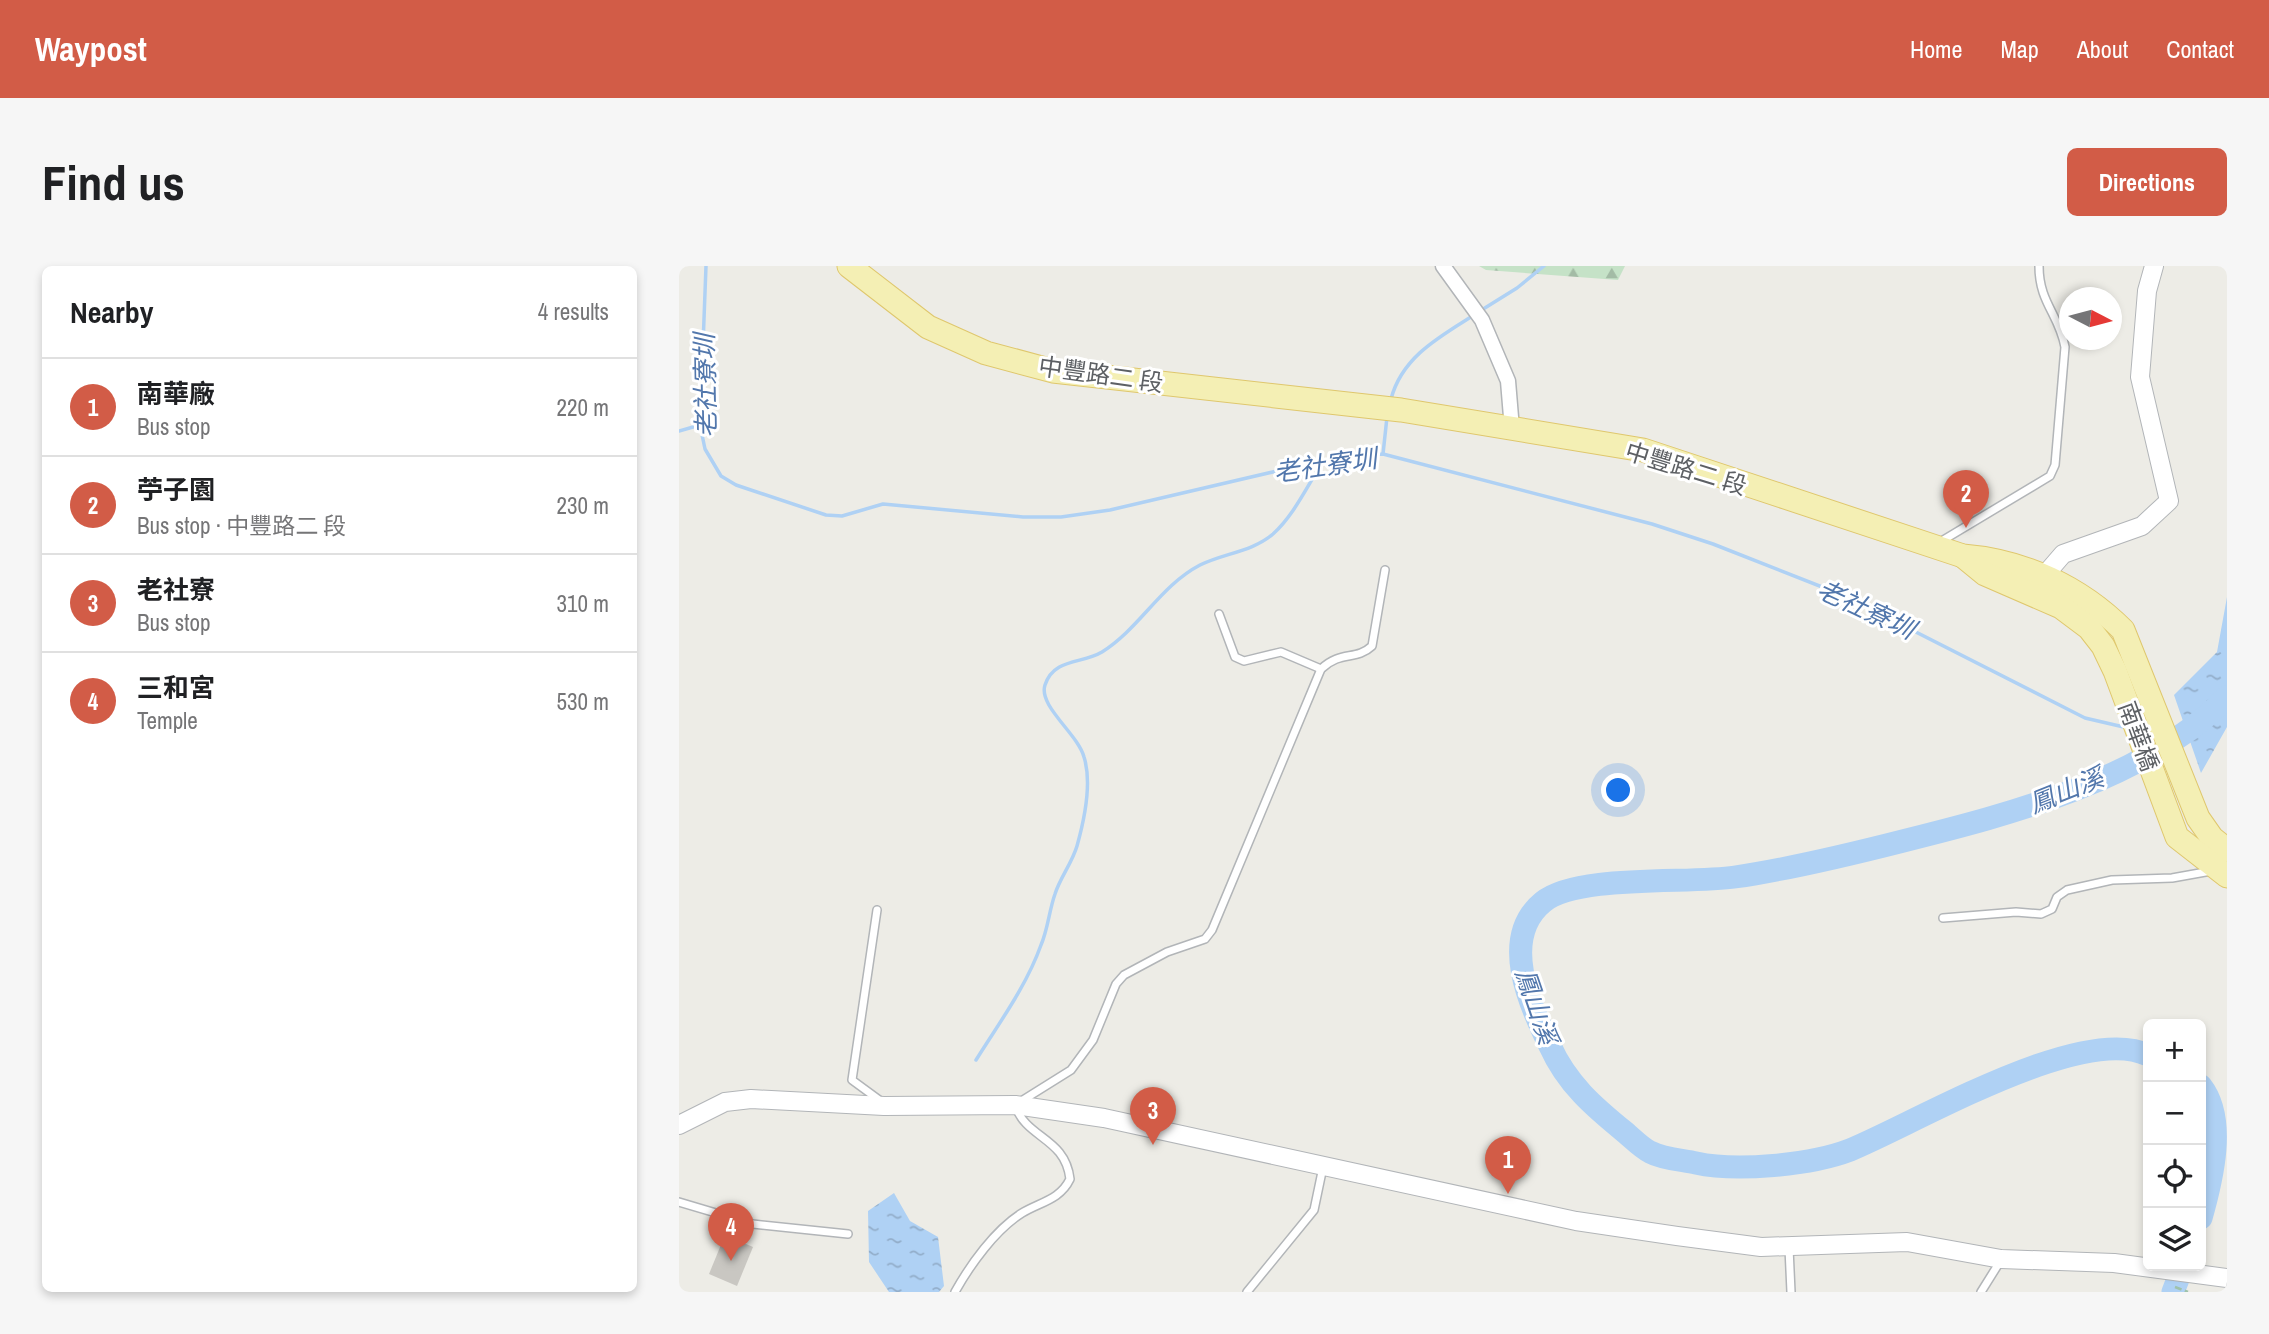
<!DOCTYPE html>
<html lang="en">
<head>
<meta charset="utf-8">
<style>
	:root { --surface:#fff; --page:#f6f6f6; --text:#202124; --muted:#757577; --line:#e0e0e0; --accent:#d25c47 }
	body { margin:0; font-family:"Archivo Narrow","Noto Sans TC",sans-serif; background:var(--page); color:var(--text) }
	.controls { position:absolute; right:21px; bottom:21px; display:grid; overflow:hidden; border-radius:10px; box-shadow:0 4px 10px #0003 }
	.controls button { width:63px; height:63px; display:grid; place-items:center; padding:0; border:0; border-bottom:2px solid var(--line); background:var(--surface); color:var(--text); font:35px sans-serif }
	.compass { position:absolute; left:1380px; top:21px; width:63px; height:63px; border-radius:50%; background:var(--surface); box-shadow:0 4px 10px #0003; rotate:96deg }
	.you { position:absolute; left:940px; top:525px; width:24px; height:24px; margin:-18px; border:5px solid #fff; border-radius:50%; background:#1a73e8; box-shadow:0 0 0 10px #1a73e833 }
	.badge { display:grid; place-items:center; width:46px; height:46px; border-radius:50%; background:var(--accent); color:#fff; font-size:23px; font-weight:700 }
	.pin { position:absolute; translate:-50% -58px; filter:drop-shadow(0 2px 4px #0008) }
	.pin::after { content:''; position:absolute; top:37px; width:24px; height:21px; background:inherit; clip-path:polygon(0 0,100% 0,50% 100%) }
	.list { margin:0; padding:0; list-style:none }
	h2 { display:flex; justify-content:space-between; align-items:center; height:91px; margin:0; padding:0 28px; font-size:30px }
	h2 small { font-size:23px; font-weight:400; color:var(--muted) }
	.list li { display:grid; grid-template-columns:46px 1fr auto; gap:21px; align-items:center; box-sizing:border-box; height:98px; padding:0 28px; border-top:2px solid var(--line) }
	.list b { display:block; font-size:26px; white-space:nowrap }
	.list p { margin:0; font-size:23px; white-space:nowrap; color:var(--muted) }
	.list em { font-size:23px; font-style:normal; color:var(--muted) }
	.icon { flex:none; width:38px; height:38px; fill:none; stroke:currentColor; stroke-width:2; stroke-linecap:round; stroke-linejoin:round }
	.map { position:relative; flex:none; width:1548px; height:1026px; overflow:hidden; border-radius:10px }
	header { display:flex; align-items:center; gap:42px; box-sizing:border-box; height:98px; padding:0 35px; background:var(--accent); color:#fff }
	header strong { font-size:33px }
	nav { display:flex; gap:38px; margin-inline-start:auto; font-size:24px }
	.intro { display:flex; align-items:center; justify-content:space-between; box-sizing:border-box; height:168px; padding:0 42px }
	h1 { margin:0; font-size:49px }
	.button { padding:18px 32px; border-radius:10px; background:var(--accent); color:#fff; font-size:24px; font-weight:700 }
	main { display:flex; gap:42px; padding:0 42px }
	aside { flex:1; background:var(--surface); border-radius:10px; box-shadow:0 4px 10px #0003 }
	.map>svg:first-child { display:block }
</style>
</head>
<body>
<header>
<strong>Waypost</strong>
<nav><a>Home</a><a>Map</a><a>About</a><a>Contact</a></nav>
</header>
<div class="intro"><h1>Find us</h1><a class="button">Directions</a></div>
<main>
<aside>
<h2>Nearby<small>4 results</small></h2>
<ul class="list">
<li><span class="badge">1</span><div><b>南華廠</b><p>Bus stop</p></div><em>220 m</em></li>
<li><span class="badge">2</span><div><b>苧子園</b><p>Bus stop · 中豐路二 段</p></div><em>230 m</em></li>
<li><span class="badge">3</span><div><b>老社寮</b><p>Bus stop</p></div><em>310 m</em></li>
<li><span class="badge">4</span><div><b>三和宮</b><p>Temple</p></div><em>530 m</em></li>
</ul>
</aside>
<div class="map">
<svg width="1548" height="1026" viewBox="0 0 1548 1026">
	<defs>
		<pattern id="forest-firs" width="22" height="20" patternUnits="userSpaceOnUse" patternTransform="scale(1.75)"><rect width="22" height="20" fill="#c5e2c7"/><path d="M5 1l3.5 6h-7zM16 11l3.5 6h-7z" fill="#a3bba5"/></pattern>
		<pattern id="water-ripples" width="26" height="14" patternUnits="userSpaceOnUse" patternTransform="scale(1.75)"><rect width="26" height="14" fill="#afd1f4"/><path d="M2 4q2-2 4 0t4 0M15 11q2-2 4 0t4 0" fill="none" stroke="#92adc9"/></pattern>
	</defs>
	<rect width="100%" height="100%" fill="#edece6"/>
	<polygon fill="url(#forest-firs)" points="800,0 946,0 939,14 807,4"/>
	<g fill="url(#water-ripples)">
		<polygon points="1548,331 1548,461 1522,507 1495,429 1538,386"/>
		<polygon points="215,927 231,955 259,971 265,1020 260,1026 210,1026 190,996 189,945"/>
	</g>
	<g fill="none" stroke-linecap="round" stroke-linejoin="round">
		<g stroke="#afd1f4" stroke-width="3.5">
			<polyline points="27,0 21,159 26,183 42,210 57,219 147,249 163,250 204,238 344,251 382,251 431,244 645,194 704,188 973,258 1034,278 1166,330 1406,452 1449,462"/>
			<polyline points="801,45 838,22 865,0"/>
			<path d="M712 133C723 91 760 71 795 49"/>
			<polyline points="0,165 21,159"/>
			<polyline points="704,188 708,151"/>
			<polyline points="1492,464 1508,463"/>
			<path d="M297 794C320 757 347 721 362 679 369 663 370 645 376 628 381 612 393 597 398 580 405 555 413 516 405 491 399 468 359 440 366 419 375 392 403 398 423 386 461 362 481 320 521 299 545 287 573 286 594 268 616 248 629 218 645 194"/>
		</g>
		<g stroke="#afd1f4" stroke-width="23">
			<path d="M1469 789C1403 757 1237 857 1171 884 1132 899 1057 906 1017 897 1003 894 984 893 971 886 963 882 954 873 947 867 915 841 888 818 871 780 851 740 820 672 864 636 898 608 1011 618 1056 611 1112 603 1169 589 1224 575 1332 548 1468 513 1548 431"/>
			<path d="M1522 820C1548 853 1533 913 1522 952"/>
			<polyline points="1494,1026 1504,1000"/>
		</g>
	</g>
	<polygon fill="#c9c7c2" points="46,969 74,981 58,1020 30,1008"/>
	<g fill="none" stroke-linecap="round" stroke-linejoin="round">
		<g stroke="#b2b5b8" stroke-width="10">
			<g id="service">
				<path d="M1261 276 1371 210 1376 199 1386 81C1380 48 1360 37 1360 0"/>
				<polyline points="540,348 556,391 565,395 602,386 642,403"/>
				<polyline points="198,644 173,814 203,836"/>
				<polyline points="1264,652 1337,646 1362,648 1373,643 1378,631 1388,624 1433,614 1493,612 1532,605"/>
				<polyline points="0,936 74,958 169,968"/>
				<polyline points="1110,982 1112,1026"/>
				<path d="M276 1026C291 999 316 964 343 947 361 936 381 934 391 913 386 871 347 873 336 839L392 804 414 774 437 718 445 709 488 686 526 673 533 664 642 403C662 384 677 395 693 380L706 304"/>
				<polyline points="568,1026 635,944 644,901"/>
				<polyline points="1302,1026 1322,994"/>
			</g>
		</g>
		<g stroke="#b2b5b8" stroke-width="17">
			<polyline id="minor" points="764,0 803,54 829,115 833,163"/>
		</g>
		<g stroke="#b2b5b8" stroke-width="20">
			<g id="tertiary">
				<polyline points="1365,310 1384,288 1463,260 1490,235 1461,111 1468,25 1475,0"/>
				<polyline points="0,859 46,836 72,833 205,840 336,839 425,852 897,955 998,970 1082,981 1228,976 1322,993 1435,997 1548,1012"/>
			</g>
		</g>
		<g stroke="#dfc76d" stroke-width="25">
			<g id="primary">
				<path d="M170 0 249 61 307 87 374 105 722 144 964 184 1284 290C1345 295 1401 321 1444 364L1519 552 1533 572 1548 584"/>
				<polyline points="1284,290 1306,308 1382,341 1410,362 1424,380 1436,405 1498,571 1548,610"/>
			</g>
		</g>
		<polyline stroke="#9fc2ab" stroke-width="2.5" stroke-dasharray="7 3.5" stroke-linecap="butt" points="1496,1021 1509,1026"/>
		<use href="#service" stroke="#fff" stroke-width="7"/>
		<use href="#minor" stroke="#fff" stroke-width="14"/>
		<use href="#tertiary" stroke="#fff" stroke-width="18"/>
		<use href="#primary" stroke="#f4efb4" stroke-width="23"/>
	</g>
	<g text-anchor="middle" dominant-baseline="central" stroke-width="6" stroke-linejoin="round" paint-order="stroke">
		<g font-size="24" fill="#5d6064" stroke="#fff">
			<text transform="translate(422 108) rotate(8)">中豐路二 段</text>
			<text transform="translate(1007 202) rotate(17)">中豐路二 段</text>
			<text transform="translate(1460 470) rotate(70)">南華橋</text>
		</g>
		<g font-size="26" font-style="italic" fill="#5277ac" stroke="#fff">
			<text transform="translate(26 120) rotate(-91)">老社寮圳</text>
			<text transform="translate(646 199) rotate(-8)">老社寮圳</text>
			<text transform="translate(1187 343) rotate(25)">老社寮圳</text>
			<text transform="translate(1387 524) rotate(-22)">鳳山溪</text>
			<text transform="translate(858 740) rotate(71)">鳳山溪</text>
		</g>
	</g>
</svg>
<div class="controls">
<button>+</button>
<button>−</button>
<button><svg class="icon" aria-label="locate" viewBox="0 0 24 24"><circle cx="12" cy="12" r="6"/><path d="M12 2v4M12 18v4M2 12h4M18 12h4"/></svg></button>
<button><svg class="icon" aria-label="layers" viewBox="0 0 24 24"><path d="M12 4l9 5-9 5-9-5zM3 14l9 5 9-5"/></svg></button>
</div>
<svg class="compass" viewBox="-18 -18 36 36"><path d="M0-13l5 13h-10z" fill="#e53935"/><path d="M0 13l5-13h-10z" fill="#757577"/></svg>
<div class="you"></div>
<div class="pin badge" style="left:829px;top:928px">1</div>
<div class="pin badge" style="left:1287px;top:262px">2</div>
<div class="pin badge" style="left:474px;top:879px">3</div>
<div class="pin badge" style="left:52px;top:995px">4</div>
</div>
</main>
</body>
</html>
